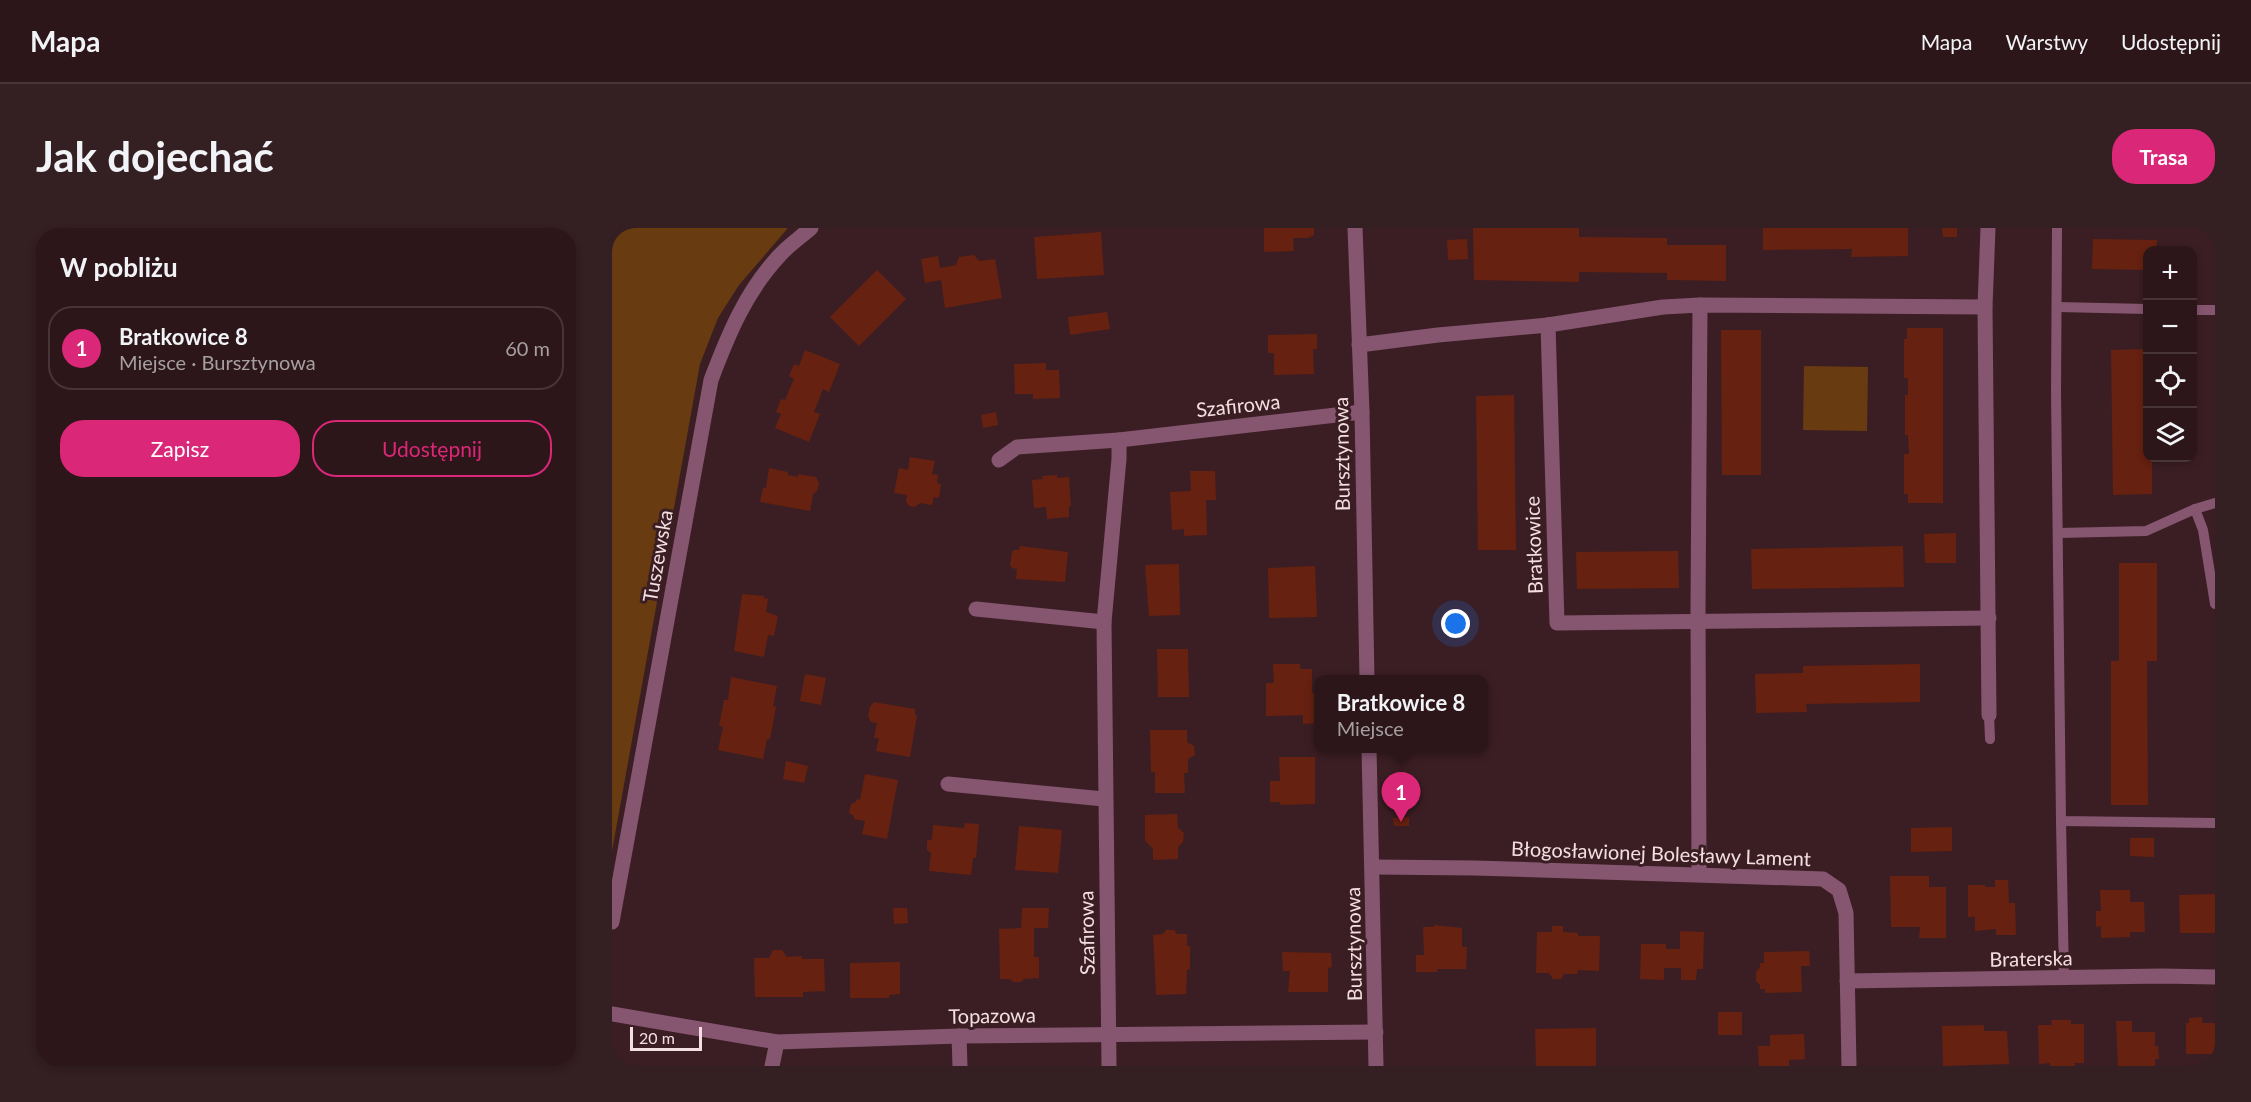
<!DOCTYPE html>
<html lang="pl">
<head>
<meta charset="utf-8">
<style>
	:root { --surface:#2c161a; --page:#341f23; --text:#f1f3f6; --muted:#a69fa2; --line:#483539; --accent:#db2777 }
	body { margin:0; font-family:Lato,sans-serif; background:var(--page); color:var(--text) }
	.controls { position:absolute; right:18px; top:18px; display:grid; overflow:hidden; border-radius:12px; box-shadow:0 3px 9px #0003 }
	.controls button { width:54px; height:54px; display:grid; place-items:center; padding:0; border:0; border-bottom:2px solid var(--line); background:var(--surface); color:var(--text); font:30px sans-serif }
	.scale { position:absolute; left:18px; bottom:15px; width:72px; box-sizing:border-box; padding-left:6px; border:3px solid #f3dfe1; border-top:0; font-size:16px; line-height:21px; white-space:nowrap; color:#f3dfe1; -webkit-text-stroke:4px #3b1e23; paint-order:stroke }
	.you { position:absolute; left:844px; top:396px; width:21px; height:21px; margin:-15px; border:4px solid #fff; border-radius:50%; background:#1a73e8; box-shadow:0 0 0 9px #1a73e833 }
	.badge { display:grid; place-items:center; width:39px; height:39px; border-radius:50%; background:var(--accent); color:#fff; font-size:20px; font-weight:700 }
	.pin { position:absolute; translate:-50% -50px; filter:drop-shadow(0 2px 3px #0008) }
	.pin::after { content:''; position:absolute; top:32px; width:21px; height:18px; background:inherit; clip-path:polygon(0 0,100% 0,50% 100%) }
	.popup { position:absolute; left:702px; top:447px; width:174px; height:78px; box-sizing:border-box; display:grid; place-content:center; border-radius:12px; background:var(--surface); filter:drop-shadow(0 2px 4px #0005); font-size:20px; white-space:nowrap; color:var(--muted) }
	.popup b { font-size:22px; color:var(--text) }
	.popup::after { content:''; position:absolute; left:50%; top:100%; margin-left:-12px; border:12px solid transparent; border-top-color:var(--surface) }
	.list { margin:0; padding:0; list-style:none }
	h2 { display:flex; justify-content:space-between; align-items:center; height:78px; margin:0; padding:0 24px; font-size:26px }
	h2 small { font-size:20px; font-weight:400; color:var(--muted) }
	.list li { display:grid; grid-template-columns:39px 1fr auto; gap:18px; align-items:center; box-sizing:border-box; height:84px; margin:0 12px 12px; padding:0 12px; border:2px solid var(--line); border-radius:24px }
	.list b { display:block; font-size:22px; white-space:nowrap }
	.list p { margin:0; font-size:20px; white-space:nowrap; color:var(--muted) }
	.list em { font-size:20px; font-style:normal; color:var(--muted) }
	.actions { display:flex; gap:12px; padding:18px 24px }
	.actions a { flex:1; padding:14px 0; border:2px solid var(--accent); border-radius:24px; text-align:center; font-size:21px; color:var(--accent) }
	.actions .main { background:var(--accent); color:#fff }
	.icon { flex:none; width:33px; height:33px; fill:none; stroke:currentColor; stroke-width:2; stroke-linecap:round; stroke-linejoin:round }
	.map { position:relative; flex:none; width:1603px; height:838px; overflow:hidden; border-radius:24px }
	header { display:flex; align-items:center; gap:36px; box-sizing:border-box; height:84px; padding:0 30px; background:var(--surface); border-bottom:2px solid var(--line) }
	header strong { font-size:28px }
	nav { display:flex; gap:33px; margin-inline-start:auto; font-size:21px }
	.intro { display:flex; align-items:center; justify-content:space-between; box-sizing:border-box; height:144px; padding:0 36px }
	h1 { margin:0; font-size:42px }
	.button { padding:15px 27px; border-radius:24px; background:var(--accent); color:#fff; font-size:21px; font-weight:700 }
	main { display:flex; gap:36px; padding:0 36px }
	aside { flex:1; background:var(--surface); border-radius:24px; box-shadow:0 3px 9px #0003 }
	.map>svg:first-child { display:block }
</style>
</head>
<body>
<header>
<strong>Mapa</strong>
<nav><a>Mapa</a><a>Warstwy</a><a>Udostępnij</a></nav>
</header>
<div class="intro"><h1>Jak dojechać</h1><a class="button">Trasa</a></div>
<main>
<aside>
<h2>W pobliżu<small></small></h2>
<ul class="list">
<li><span class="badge">1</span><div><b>Bratkowice 8</b><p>Miejsce · Bursztynowa</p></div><em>60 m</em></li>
</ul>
<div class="actions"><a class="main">Zapisz</a><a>Udostępnij</a></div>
</aside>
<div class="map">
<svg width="1603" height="838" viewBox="0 0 1603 838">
	<rect width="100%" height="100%" fill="#3b1e23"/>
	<g fill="#683b10">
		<polygon points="0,0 176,0 127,57 106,90 88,136 0,623"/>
		<polygon points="1192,138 1256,139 1255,203 1191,202"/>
	</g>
	<g fill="#672110">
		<polygon points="652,0 702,0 702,7 696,10 681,10 682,23 652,24"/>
		<polygon points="861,0 967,0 967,9 1055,10 1055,17 1114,17 1114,53 1055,52 1055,45 967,44 967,54 862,52"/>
		<polygon points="1151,0 1296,0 1296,28 1239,29 1240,21 1151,22"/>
		<polygon points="1330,0 1345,0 1345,9 1331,9"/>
		<polygon points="489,4 492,47 425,51 422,9"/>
		<polygon points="855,11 856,31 836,32 835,12"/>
		<polygon points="1481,11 1545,12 1544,22 1536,22 1536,42 1480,41"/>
		<polygon points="362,27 367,33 383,31 390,70 333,80 329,52 313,55 309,31 326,28 328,40 344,37 347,29"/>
		<polygon points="265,42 294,71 247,118 218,89"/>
		<polygon points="495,84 498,101 458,107 456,89"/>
		<polygon points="1295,100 1331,100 1331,275 1296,275 1296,266 1292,266 1292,226 1297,226 1296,207 1293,207 1293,167 1296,167 1296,150 1292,150 1292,111 1295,111"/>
		<polygon points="1109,102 1149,102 1149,247 1110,247"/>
		<polygon points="705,106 705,121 701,121 702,146 662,147 662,125 656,125 656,107"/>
		<polygon points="1536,121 1536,230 1540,230 1540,266 1501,267 1499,122"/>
		<polygon points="193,122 228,136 217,164 211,161 202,184 208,186 197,214 163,200 169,186 164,184 169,171 173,172 182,151 177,148 182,136 187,138"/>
		<polygon points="434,135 434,142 447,142 448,170 421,171 421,166 403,166 402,136"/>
		<polygon points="902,167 904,322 866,322 864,168"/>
		<polygon points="384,184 386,197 371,200 369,187"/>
		<polygon points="298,229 323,233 320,246 326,247 325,255 329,256 327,270 322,269 320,277 308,275 303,279 297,278 294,273 295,267 282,265 287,240 296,242"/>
		<polygon points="157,240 176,244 176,247 186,249 186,246 204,249 207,255 205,263 201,266 198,283 148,274 151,260 154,260"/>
		<polygon points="578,243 603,243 604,272 594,272 595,307 572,308 572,301 560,302 558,264 579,263"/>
		<polygon points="445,247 445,250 457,249 459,278 457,278 457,289 435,291 434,279 422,280 420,252 431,251 430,248"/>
		<polygon points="1344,305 1344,335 1313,335 1312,306"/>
		<polygon points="408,318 456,324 453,354 404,351 405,341 400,340 398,337 400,324 402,322 407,322"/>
		<polygon points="1291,318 1292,359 1140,361 1139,321"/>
		<polygon points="1066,323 1067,360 965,361 964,324"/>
		<polygon points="1507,335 1545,335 1545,433 1535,433 1536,577 1499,577 1499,433 1507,433"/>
		<polygon points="567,336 568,387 537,388 533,337"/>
		<polygon points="703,338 705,389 657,390 656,340"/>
		<polygon points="130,366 152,368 152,370 156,371 154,384 166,388 162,408 156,407 152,429 122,423"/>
		<polygon points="545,421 576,421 577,469 546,469"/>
		<polygon points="661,436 688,436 688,441 700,441 700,465 706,465 706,495 691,496 691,487 654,488 654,455 662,455"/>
		<polygon points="1308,436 1308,474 1194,476 1195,484 1144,485 1143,446 1191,445 1191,438"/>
		<polygon points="193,446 214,450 209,477 188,473"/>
		<polygon points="119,449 165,458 161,478 164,479 158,511 155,511 151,531 106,522 111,499 107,498 112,472 116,472"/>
		<polygon points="262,474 303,481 303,487 305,487 298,529 264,523 267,510 262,510 265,495 259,494 256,488 258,479"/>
		<polygon points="538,502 575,502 575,514 582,518 583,527 576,531 576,545 572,545 573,565 543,565 543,544 539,544"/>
		<polygon points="667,529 703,529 703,576 668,577 668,574 658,574 658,553 668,553"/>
		<polygon points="174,533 196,538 192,555 171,551"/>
		<polygon points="253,546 286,552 275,611 250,606 253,593 242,591 242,588 237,585 239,576 244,574 245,571 248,572"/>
		<polygon points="565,586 566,600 572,605 571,614 566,619 566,631 541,632 541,621 533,612 533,587"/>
		<polygon points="797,589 797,598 782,598 781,590"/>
		<polygon points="353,595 367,596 364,630 361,630 359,647 317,643 319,625 315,622 315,613 320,611 321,597 352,600"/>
		<polygon points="407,598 450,602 446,645 403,642"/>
		<polygon points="1340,599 1340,623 1299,624 1299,600"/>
		<polygon points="1518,610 1542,610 1542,629 1518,628"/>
		<polygon points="1278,648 1317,648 1317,659 1334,659 1334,710 1307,710 1308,699 1279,699"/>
		<polygon points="1383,652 1396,652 1397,675 1403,675 1404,707 1384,707 1384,701 1363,703 1363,689 1356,689 1356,657 1373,657 1373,659 1383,659"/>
		<polygon points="1488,662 1518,662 1518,674 1532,674 1533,704 1518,704 1518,709 1489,710 1489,698 1484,699 1484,683 1489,683"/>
		<polygon points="1603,666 1603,705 1568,705 1567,667"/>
		<polygon points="281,680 295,680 296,695 282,696"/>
		<polygon points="410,680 437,680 436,700 422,700 422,729 427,729 427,750 412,751 409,754 402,754 397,751 388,751 387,701 409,700"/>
		<polygon points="822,697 850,700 850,719 855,719 854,741 825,741 825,744 804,744 804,727 812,727 811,699 822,699"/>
		<polygon points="940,698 951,698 951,704 966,705 966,708 988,708 987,743 966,742 965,746 952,746 949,751 941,751 937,745 924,745 925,704 940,704"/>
		<polygon points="554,702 562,702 565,706 575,706 575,718 578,718 578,741 575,742 574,766 544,767 541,707 551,706"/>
		<polygon points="1068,703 1092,704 1091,741 1085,741 1084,752 1069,752 1069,740 1052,740 1052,752 1028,751 1029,716 1054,716 1054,721 1068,721"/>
		<polygon points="161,722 170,722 175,729 190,728 190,731 212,731 213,763 191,764 191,769 143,769 142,730 157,730"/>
		<polygon points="1197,723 1198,738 1189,738 1190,764 1153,765 1153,761 1148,761 1148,757 1144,753 1144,744 1148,739 1148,735 1152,735 1152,724"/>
		<polygon points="670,724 719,725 720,739 716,740 716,764 676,764 678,743 671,743"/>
		<polygon points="288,734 288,766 277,767 277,770 238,770 238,735"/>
		<rect x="1106" y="784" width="24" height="23"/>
		<polygon points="1590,789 1590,795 1603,795 1603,826 1574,826 1574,795 1577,795 1577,790"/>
		<polygon points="1439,792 1459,792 1459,796 1472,796 1472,835 1462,835 1463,838 1438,838 1438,835 1427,836 1426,797 1440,797"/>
		<polygon points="1504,793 1520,793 1520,804 1543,804 1543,818 1546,818 1547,831 1543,831 1543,838 1506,838"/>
		<polygon points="1372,797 1372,803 1395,803 1397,836 1331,838 1330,798"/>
		<polygon points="984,800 984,838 924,838 923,801"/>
		<polygon points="1192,806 1193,831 1177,832 1177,838 1147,838 1146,818 1158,818 1158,807"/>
	</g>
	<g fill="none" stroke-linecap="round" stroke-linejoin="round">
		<g stroke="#865671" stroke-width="10">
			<polyline points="1445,0 1444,163 1449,593 1603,595"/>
			<polyline points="1445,79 1536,81"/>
			<polyline points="1580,82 1603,82"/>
			<polyline points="1583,281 1591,302 1603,376"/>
			<polyline points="1447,305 1534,303 1583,281 1603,275"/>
			<polyline points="1377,487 1378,511"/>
			<polyline points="1449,593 1452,750"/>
		</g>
		<g stroke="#865671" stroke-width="15">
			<polyline points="743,0 750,184 755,452"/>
			<polyline points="1376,0 1373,79 1377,487"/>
			<polyline points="1373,79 1088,77 1051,79 936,97 945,395 1377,390"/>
			<polyline points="747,117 826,107 936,97"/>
			<polyline points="387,232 405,219 507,212"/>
			<polyline points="364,381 492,394"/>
			<polyline points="757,520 764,838"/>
			<polyline points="336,556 492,571"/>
			<polyline points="761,639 863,640 1211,651 1227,662 1234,685 1237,838"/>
			<polyline points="1087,646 1086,381 1088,77"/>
			<path d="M0 694 99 152C116 107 134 63 168 27 177 17 189 9 199 0"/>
			<polyline points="1235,753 1550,748 1603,749"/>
			<polyline points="0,786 165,814 347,808 764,804"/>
			<polyline points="347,808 348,838"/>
			<polyline points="160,838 165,814"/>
			<polyline points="497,838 492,394 507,231 507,212 750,184"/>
		</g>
	</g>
	<g text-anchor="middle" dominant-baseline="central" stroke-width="6" stroke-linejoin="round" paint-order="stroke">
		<g font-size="20" fill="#f3dfe1" stroke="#3b1e23">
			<text transform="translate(626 177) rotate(-6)">Szafirowa</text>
			<text transform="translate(729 226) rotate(-91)">Bursztynowa</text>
			<text transform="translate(921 317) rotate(-92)">Bratkowice</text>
			<text transform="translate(45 328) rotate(-80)">Tuszewska</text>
			<text transform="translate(1049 625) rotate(2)">Błogosławionej Bolesławy Lament</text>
			<text transform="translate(474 705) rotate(-91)">Szafirowa</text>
			<text transform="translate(741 716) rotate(-91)">Bursztynowa</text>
			<text transform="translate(1419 730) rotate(-1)">Braterska</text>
			<text transform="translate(380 787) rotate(-1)">Topazowa</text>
		</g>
	</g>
</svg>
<div class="controls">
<button>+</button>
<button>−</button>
<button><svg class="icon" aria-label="locate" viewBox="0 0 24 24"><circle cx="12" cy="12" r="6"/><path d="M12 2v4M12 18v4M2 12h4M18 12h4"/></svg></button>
<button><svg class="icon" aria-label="layers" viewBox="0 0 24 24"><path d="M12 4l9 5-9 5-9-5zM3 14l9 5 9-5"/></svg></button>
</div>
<div class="scale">20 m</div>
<div class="you"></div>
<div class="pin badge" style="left:789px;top:594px">1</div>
<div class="popup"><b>Bratkowice 8</b>Miejsce</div>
</div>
</main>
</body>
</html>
